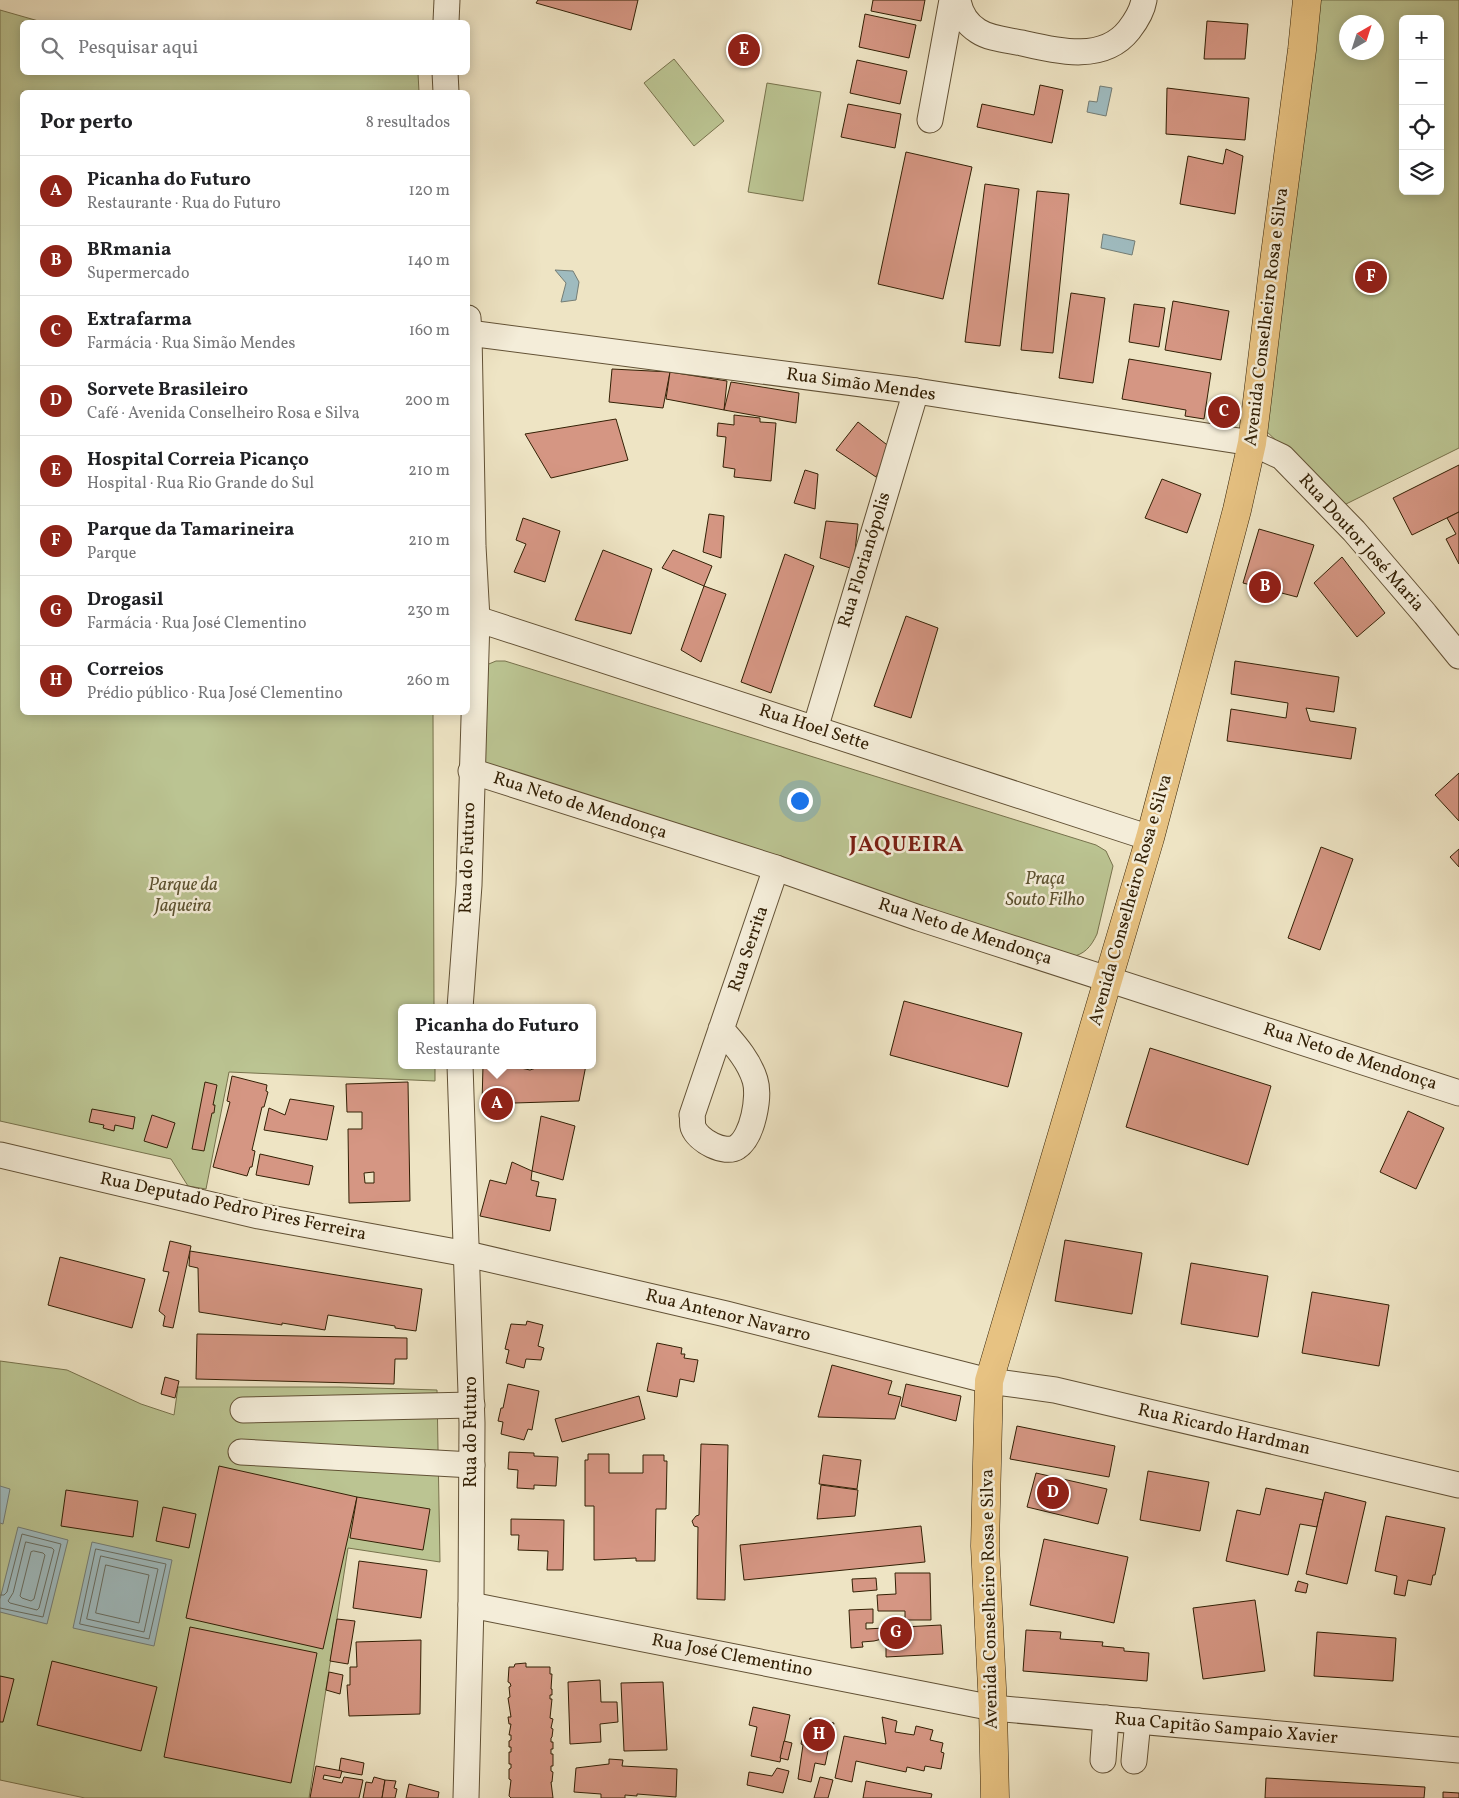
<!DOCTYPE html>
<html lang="pt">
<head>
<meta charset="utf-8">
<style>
	:root { --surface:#fff; --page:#f6f6f6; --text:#202124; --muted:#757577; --line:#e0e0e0; --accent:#8f2418 }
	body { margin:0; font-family:Vollkorn,serif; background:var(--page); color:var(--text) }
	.controls { position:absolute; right:15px; top:15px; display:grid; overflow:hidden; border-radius:8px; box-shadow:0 2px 12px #0003 }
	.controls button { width:45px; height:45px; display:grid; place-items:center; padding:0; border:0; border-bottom:1px solid var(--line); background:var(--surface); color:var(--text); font:25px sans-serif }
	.compass { position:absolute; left:1339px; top:15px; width:45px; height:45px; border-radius:50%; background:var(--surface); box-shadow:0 2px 12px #0003; rotate:39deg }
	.you { position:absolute; left:799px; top:800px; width:18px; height:18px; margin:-12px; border:4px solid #fff; border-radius:50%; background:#1a73e8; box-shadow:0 0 0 8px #1a73e833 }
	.badge { display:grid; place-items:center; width:32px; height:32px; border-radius:50%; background:var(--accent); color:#fff; font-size:16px; font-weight:700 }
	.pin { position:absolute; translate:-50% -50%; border:2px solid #fff; box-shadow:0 1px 5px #0006 }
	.popup { position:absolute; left:398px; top:1004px; width:198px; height:65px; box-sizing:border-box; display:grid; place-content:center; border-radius:8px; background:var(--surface); filter:drop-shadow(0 1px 4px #0005); font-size:16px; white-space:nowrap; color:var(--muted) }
	.popup b { font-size:19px; color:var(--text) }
	.popup::after { content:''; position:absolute; left:50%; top:100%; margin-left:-10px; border:10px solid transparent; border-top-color:var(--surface) }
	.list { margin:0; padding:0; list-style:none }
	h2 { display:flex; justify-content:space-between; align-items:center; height:65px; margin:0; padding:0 20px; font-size:21px }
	h2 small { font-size:16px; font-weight:400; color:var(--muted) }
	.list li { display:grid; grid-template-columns:32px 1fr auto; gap:15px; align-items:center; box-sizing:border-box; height:70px; padding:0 20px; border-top:1px solid var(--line) }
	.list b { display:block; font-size:19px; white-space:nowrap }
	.list p { margin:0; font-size:16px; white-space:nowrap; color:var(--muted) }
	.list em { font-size:16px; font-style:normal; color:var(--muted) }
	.icon { flex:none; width:28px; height:28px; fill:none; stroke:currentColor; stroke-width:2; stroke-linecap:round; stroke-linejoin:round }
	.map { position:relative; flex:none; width:1459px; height:1798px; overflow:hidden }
	.search { position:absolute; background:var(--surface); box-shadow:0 2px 12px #0003; left:20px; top:20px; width:450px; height:55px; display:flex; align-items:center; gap:12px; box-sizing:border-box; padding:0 18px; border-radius:8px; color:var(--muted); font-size:19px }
	.panel { position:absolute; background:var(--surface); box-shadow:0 2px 12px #0003; left:20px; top:90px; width:450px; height:625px; border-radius:8px }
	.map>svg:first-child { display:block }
</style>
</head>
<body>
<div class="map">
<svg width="1459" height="1798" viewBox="0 0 1459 1798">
	<rect width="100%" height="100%" fill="#eee4c4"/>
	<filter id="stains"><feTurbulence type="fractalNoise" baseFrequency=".004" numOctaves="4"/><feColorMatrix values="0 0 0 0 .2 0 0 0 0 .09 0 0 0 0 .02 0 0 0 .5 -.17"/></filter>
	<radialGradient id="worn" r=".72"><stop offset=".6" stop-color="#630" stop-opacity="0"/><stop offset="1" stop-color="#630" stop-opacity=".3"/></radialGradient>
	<g fill="#bbc492" stroke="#77724c" fill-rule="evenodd">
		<path d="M1318 0H1459V448L1342 506 1297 460 1265 430ZM1403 19H1440V191H1403ZM1346 22H1376V52H1346Z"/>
		<polygon points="0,10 42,22 22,22 22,72 418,73 419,92 22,92 22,712 433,713 434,1008 402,1008 402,1065 435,1065 435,1081 229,1072 206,1189 188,1186 171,1159 0,1121"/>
		<polygon points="674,59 724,121 694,146 644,83"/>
		<polygon points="767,83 821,92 803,201 748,192"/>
		<path d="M496 661H505L1096 845 1106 851 1113 866 1097 934C1091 947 1084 955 1070 957L489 766 482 758 484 666Z"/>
		<polygon points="0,1361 67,1370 141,1404 174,1415 178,1387 340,1387 437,1390 440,1562 348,1548 309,1798 85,1798 0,1780"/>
	</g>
	<g fill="#9fbbbf" stroke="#747d75">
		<polygon points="1100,86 1112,88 1106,116 1087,112 1089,101 1097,102"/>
		<polygon points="1103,234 1135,241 1132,255 1101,248"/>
		<polygon points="555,270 573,271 579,282 576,300 561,302 566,283"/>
		<polygon points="0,1486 10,1489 3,1524 0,1523"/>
		<polygon points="18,1527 68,1540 47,1624 0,1612 0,1599"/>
		<polygon points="92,1542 172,1560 154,1646 73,1628"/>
	</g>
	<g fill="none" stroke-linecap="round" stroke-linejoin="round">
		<g stroke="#696e62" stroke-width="1">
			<polygon points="26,1542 52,1548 54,1550 39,1608 37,1610 10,1603 8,1601 13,1593"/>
			<polygon points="96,1549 166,1564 149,1639 80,1624"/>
			<polygon points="34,1551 43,1553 45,1555 34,1599 31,1601 22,1598 20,1596 31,1552"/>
			<polygon points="101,1556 158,1569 144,1632 87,1619"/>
			<polygon points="106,1565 149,1575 139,1623 96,1613"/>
			<polyline points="0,1595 4,1595 7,1592 22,1534 61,1544 43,1617 0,1608"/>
		</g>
	</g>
	<g fill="#d59683" stroke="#332005" fill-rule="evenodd">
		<polygon points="538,0 638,0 631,30 536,3"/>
		<polygon points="873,0 925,0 921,21 871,11"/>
		<polygon points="865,14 916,25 909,58 859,47"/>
		<polygon points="1207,21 1248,24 1245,59 1204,59"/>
		<polygon points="857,60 907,71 900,104 850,93"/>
		<polygon points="1040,85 1063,90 1052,143 977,127 982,104 1034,115"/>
		<polygon points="1167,88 1249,98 1245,140 1166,134"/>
		<polygon points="848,104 901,114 895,148 841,137"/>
		<polygon points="1226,149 1243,156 1235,214 1180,204 1188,156 1223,164"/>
		<polygon points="906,152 972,167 943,299 878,284"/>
		<polygon points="985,184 1019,189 1000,346 965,342"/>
		<polygon points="1037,191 1069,194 1053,353 1021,350"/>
		<polygon points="1071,293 1105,298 1093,383 1059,378"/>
		<polygon points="1173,301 1229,311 1221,360 1165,350"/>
		<polygon points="1134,304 1165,308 1159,347 1129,342"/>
		<polygon points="1129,359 1211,373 1204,419 1185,416 1186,410 1122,399"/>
		<polygon points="612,369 670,372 663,408 609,402"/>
		<polygon points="670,372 727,381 724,410 666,399"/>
		<polygon points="731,382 799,393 796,423 724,410"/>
		<polygon points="734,415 760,418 760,422 776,423 771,481 734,477 735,469 723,467 726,437 717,436 718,423 734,425"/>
		<polygon points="616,419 628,460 551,478 525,434"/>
		<polygon points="858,422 891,448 876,477 836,450"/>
		<polygon points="1459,465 1459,512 1412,535 1393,498"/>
		<polygon points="805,470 818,474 815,509 794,503"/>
		<polygon points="1162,479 1201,494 1187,533 1145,518"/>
		<polygon points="1459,512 1459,564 1446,539 1456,534 1447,518"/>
		<polygon points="709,514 724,516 721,558 703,552"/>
		<polygon points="523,518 560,531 545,582 514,572 526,544 516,540"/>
		<polygon points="826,521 858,524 853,569 820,558"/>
		<polygon points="1259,529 1314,545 1297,597 1243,583"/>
		<polygon points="603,550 652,569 631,634 575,620"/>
		<polygon points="673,550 712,566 704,586 662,568"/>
		<polygon points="785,554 814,566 771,693 741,682"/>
		<polygon points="1342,557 1385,613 1357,637 1314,583"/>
		<polygon points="704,586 726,594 701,662 681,650"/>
		<polygon points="906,616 938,628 911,718 874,706"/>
		<polygon points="1235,661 1339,677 1334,712 1306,708 1310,721 1356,728 1351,759 1227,741 1231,709 1286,718 1288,703 1231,694"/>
		<polygon points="1459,773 1459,821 1435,795"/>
		<polygon points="1321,847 1353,859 1320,950 1288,938"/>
		<polygon points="1459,849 1459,867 1450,857"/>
		<polygon points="904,1001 1022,1033 1008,1087 890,1055"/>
		<polygon points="1150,1048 1271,1086 1248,1165 1126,1127"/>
		<polygon points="483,1065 507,1065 530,1070 545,1065 586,1065 579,1101 482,1104"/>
		<polygon points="232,1076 267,1085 266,1091 268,1092 264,1107 262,1107 252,1150 255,1151 252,1167 250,1167 247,1176 213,1167 230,1102 227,1101"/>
		<polygon points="205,1082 217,1085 213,1105 215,1105 214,1113 212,1113 204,1151 192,1149"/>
		<path d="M408 1082 410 1201 349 1203 348 1129H362V1112H347L346 1084ZM374 1172V1183H365L364 1173Z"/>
		<polygon points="290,1099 334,1106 327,1140 264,1130 269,1108 285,1115"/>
		<polygon points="92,1109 135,1117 133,1129 115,1125 114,1131 103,1128 104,1125 89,1122"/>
		<polygon points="1408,1111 1444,1128 1416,1189 1380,1172"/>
		<polygon points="152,1115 175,1123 167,1148 144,1141"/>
		<polygon points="541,1116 575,1126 563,1180 532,1171"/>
		<polygon points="260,1154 313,1166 309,1185 256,1175"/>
		<polygon points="512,1162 532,1171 531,1180 539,1182 536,1196 556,1199 550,1231 480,1216 490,1180 506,1184"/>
		<polygon points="1065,1240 1142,1253 1132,1314 1055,1301"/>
		<polygon points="170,1241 191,1246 173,1328 163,1326 165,1316 159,1311 169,1272 163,1271"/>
		<polygon points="190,1251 422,1289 416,1331 395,1328 395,1326 328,1315 325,1330 282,1323 282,1325 199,1312 198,1268 189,1266"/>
		<polygon points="60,1257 145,1279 132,1328 48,1305"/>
		<polygon points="1191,1263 1268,1276 1258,1337 1181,1324"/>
		<polygon points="1312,1292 1389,1305 1379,1366 1302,1353"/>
		<polygon points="527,1321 543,1325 538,1346 544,1348 541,1360 526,1359 524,1368 506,1363 509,1350 505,1349 511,1324 526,1325"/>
		<polygon points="197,1334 407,1338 407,1359 395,1359 394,1384 196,1379"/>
		<polygon points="657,1343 682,1348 681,1354 685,1354 684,1358 698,1360 694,1382 680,1379 677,1397 647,1391"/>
		<polygon points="832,1365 892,1381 888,1394 901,1397 895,1419 818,1417"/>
		<polygon points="165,1377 179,1381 175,1398 161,1394"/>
		<polygon points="508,1384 539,1391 532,1430 528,1429 524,1440 501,1434 503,1422 498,1421 501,1408 503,1408"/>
		<polygon points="906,1384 961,1396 956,1421 901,1406"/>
		<polygon points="639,1396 645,1419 562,1442 555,1419"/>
		<polygon points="1017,1426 1115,1446 1109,1477 1010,1459"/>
		<polygon points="701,1444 728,1445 725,1600 697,1599 698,1527 694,1526 692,1521 696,1516 699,1515"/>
		<polygon points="509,1452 534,1453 534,1456 558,1457 556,1486 534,1485 534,1489 517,1488 518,1470 508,1469"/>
		<polygon points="588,1454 609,1454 609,1473 643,1473 643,1455 664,1455 664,1461 667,1461 666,1509 656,1509 655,1561 636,1561 636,1558 594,1560 594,1506 585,1506 585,1460 588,1460"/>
		<polygon points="823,1455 861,1460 857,1489 819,1484"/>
		<polygon points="219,1466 357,1497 323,1649 186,1618"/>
		<polygon points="1148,1471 1209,1482 1200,1531 1140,1520"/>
		<polygon points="1036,1473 1107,1489 1098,1524 1027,1507"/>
		<polygon points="821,1485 858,1490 855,1516 817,1519"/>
		<polygon points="1266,1488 1323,1500 1317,1527 1300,1524 1288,1575 1226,1561 1237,1510 1260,1515"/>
		<polygon points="66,1490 138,1501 133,1537 61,1526"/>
		<polygon points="1325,1492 1366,1502 1347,1584 1306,1574"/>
		<polygon points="357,1497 430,1509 423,1550 350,1538"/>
		<polygon points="163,1507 196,1514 189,1548 156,1541"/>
		<polygon points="1386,1516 1445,1528 1435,1575 1433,1575 1431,1585 1408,1580 1405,1596 1394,1594 1397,1576 1375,1571"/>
		<polygon points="511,1519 564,1520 563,1570 547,1570 548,1551 518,1550 519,1535 511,1535"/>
		<polygon points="921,1526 925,1562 744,1580 740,1545"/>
		<polygon points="1044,1539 1128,1557 1114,1623 1030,1605"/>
		<polygon points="359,1561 427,1570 421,1618 353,1608"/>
		<polygon points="895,1573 930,1573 931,1620 905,1620 905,1611 878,1611 877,1595 896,1594"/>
		<polygon points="876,1578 877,1590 853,1592 852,1579"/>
		<polygon points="1298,1581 1308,1584 1306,1593 1295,1591"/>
		<polygon points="1255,1600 1265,1671 1203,1679 1193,1608"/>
		<polygon points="873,1609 873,1623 866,1623 866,1629 941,1625 943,1654 886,1657 886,1638 874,1641 862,1642 863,1647 851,1648 849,1610"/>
		<polygon points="337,1619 355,1621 348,1664 330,1661"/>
		<polygon points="190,1627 317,1653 291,1783 164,1757"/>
		<polygon points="1026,1630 1061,1632 1060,1639 1103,1642 1102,1646 1124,1648 1124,1651 1149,1653 1147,1681 1023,1671"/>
		<polygon points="1317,1632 1396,1638 1393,1681 1314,1676"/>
		<polygon points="421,1640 420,1714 349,1716 347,1685 350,1685 350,1667 357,1667 356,1642"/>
		<polygon points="52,1661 157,1687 141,1751 37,1725"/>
		<polygon points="526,1663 526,1667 550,1667 550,1674 552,1674 551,1689 552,1689 552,1695 550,1695 550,1699 552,1699 550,1718 553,1719 551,1728 553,1729 552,1737 551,1738 551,1742 553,1742 553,1749 551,1749 551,1754 553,1754 553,1766 551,1766 551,1771 553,1772 552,1782 551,1782 553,1798 511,1798 509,1796 511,1780 509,1779 509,1769 511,1768 511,1764 509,1764 509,1752 511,1752 511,1747 509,1747 509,1741 511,1740 511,1735 509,1735 511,1724 509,1724 508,1717 511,1717 508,1698 510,1697 509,1687 511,1686 510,1683 508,1682 509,1667 514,1667 515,1664"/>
		<polygon points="329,1672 343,1675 340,1694 326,1690"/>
		<polygon points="0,1676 14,1679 3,1722 0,1722"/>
		<polygon points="600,1680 601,1702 617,1702 618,1722 600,1724 601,1742 570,1744 568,1682"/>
		<polygon points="663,1682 667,1750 624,1751 621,1683"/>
		<polygon points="753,1707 790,1715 780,1762 751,1756 757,1727 749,1725"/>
		<polygon points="882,1717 897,1721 895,1732 914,1735 916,1726 933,1730 930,1740 943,1743 941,1752 944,1753 941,1769 925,1766 924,1771 907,1767 906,1772 856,1761 852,1782 835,1778 844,1736 886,1744"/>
		<polygon points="810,1718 834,1723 825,1765 815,1763 811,1782 798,1779 803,1745 801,1744 805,1726 808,1727"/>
		<polygon points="784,1741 792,1743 788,1760 780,1758"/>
		<polygon points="341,1758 364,1763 362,1775 339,1771"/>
		<polygon points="609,1759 623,1760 622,1766 677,1769 676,1797 637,1794 637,1796 625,1795 625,1798 601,1798 601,1794 574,1792 576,1768 609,1764"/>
		<polygon points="316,1766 342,1771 340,1778 324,1775 323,1779 342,1783 344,1777 363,1780 359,1798 310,1798"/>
		<polygon points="777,1768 789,1771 783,1793 747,1785 749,1772 772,1776"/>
		<polygon points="374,1777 385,1780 382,1798 363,1798 366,1782 372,1783"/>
		<polygon points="820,1777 833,1780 828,1798 814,1798"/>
		<polygon points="1266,1778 1425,1787 1424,1798 1265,1798"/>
		<polygon points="385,1780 396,1781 394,1788 397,1789 395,1798 382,1798"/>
		<polygon points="866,1781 932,1794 931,1798 863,1798"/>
		<polygon points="409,1784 439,1792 438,1798 406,1798"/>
		<polygon points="1443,1792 1459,1793 1459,1798 1443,1798"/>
	</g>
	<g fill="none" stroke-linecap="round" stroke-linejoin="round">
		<g stroke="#625135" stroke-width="27">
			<g id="minor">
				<path d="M958 0C960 13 967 24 978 31 990 39 1008 40 1022 43 1057 51 1103 63 1129 30 1136 21 1142 12 1144 0"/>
				<polyline points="446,22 447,0"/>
				<polyline points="445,72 446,92"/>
				<polyline points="930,120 952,0"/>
				<polyline points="469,333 916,391 1252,443 1282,457 1354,531 1425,614 1459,656"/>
				<polyline points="477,619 1150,838"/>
				<polyline points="815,729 916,391"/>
				<polyline points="471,771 776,868 919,918 1459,1093"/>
				<polyline points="460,1008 469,885 477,619 473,546 469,333 468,318"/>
				<path d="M721 1029C734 1044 749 1060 755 1080 760 1096 753 1137 737 1147 725 1155 698 1141 693 1127 692 1124 693 1119 692 1115L776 868"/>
				<polyline points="460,1065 472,1423 471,1605 466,1798"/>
				<polyline points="0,1155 259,1216 467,1254 726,1314 989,1381 1055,1390 1459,1485"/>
				<polyline points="243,1410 472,1405"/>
				<polyline points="241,1452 472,1465"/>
				<polyline points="471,1605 993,1708 1459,1750"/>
				<polyline points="1103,1760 1106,1718"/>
				<polyline points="1134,1761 1138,1721"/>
			</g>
		</g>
		<g stroke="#332005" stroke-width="29">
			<polyline id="major" points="995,1798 993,1708 985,1546 989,1381 1150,838 1237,510 1252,443 1274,262 1302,50 1307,0"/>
		</g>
		<use href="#minor" stroke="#f4edd9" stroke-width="25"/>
		<use href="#major" stroke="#e7c282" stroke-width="28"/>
	</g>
	<g text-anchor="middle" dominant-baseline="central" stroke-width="5" stroke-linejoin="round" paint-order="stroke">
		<g font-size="18" fill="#332005" stroke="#f4edd9">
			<text transform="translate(1267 317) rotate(-83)">Avenida Conselheiro Rosa e Silva</text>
			<text transform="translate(861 385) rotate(8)">Rua Simão Mendes</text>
			<text transform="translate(1361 543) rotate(48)">Rua Doutor José Maria</text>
			<text transform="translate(865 560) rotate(-73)">Rua Florianópolis</text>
			<text transform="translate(814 728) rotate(18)">Rua Hoel Sette</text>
			<text transform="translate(580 806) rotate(18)">Rua Neto de Mendonça</text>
			<text transform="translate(468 858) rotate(-88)">Rua do Futuro</text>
			<text transform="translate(1131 900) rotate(-74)">Avenida Conselheiro Rosa e Silva</text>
			<text transform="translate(965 932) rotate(18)">Rua Neto de Mendonça</text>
			<text transform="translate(749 949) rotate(-71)">Rua Serrita</text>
			<text transform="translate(1350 1057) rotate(18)">Rua Neto de Mendonça</text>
			<text transform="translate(233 1207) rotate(12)">Rua Deputado Pedro Pires Ferreira</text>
			<text transform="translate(728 1316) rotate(14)">Rua Antenor Navarro</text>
			<text transform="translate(1224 1430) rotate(13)">Rua Ricardo Hardman</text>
			<text transform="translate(471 1432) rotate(-90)">Rua do Futuro</text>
			<text transform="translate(990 1599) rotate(-91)">Avenida Conselheiro Rosa e Silva</text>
			<text transform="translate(732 1656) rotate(11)">Rua José Clementino</text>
			<text transform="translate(1226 1729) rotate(5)">Rua Capitão Sampaio Xavier</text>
		</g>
		<g font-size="18" font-style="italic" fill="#5c512f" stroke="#f4edd9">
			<text x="1045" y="879">Praça<tspan x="1045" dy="21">Souto Filho</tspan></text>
			<text x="183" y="885">Parque da<tspan x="183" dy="21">Jaqueira</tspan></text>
		</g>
		<g font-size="22" font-weight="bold" letter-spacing="1" fill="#7a1f14" stroke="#f4edd9">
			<text x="907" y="845">JAQUEIRA</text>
		</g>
	</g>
	<rect width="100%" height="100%" filter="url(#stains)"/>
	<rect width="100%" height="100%" fill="url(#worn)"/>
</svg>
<div class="controls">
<button>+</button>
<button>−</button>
<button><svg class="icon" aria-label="locate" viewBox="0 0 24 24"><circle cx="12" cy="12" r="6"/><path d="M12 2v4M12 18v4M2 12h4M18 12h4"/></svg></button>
<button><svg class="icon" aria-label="layers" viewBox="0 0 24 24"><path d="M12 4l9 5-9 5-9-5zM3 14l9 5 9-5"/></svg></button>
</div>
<svg class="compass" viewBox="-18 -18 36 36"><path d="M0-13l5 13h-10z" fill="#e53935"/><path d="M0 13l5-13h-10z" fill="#757577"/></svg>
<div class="you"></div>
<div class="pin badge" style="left:497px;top:1104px">A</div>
<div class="popup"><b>Picanha do Futuro</b>Restaurante</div>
<div class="pin badge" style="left:1265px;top:587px">B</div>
<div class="pin badge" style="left:1224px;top:412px">C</div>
<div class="pin badge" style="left:1053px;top:1493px">D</div>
<div class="pin badge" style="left:744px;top:50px">E</div>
<div class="pin badge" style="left:1371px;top:277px">F</div>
<div class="pin badge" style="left:896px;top:1633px">G</div>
<div class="pin badge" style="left:819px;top:1735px">H</div>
<div class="search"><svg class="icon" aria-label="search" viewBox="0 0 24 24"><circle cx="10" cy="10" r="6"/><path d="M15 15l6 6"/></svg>Pesquisar aqui</div>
<section class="panel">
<h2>Por perto<small>8 resultados</small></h2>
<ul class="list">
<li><span class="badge">A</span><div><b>Picanha do Futuro</b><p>Restaurante · Rua do Futuro</p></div><em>120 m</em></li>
<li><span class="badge">B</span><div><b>BRmania</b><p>Supermercado</p></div><em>140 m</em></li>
<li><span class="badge">C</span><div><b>Extrafarma</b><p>Farmácia · Rua Simão Mendes</p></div><em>160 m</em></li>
<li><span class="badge">D</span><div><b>Sorvete Brasileiro</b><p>Café · Avenida Conselheiro Rosa e Silva</p></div><em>200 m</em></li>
<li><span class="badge">E</span><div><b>Hospital Correia Picanço</b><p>Hospital · Rua Rio Grande do Sul</p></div><em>210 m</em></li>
<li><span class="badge">F</span><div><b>Parque da Tamarineira</b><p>Parque</p></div><em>210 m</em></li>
<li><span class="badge">G</span><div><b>Drogasil</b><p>Farmácia · Rua José Clementino</p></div><em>230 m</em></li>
<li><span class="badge">H</span><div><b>Correios</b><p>Prédio público · Rua José Clementino</p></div><em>260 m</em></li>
</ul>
</section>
</div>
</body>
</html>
